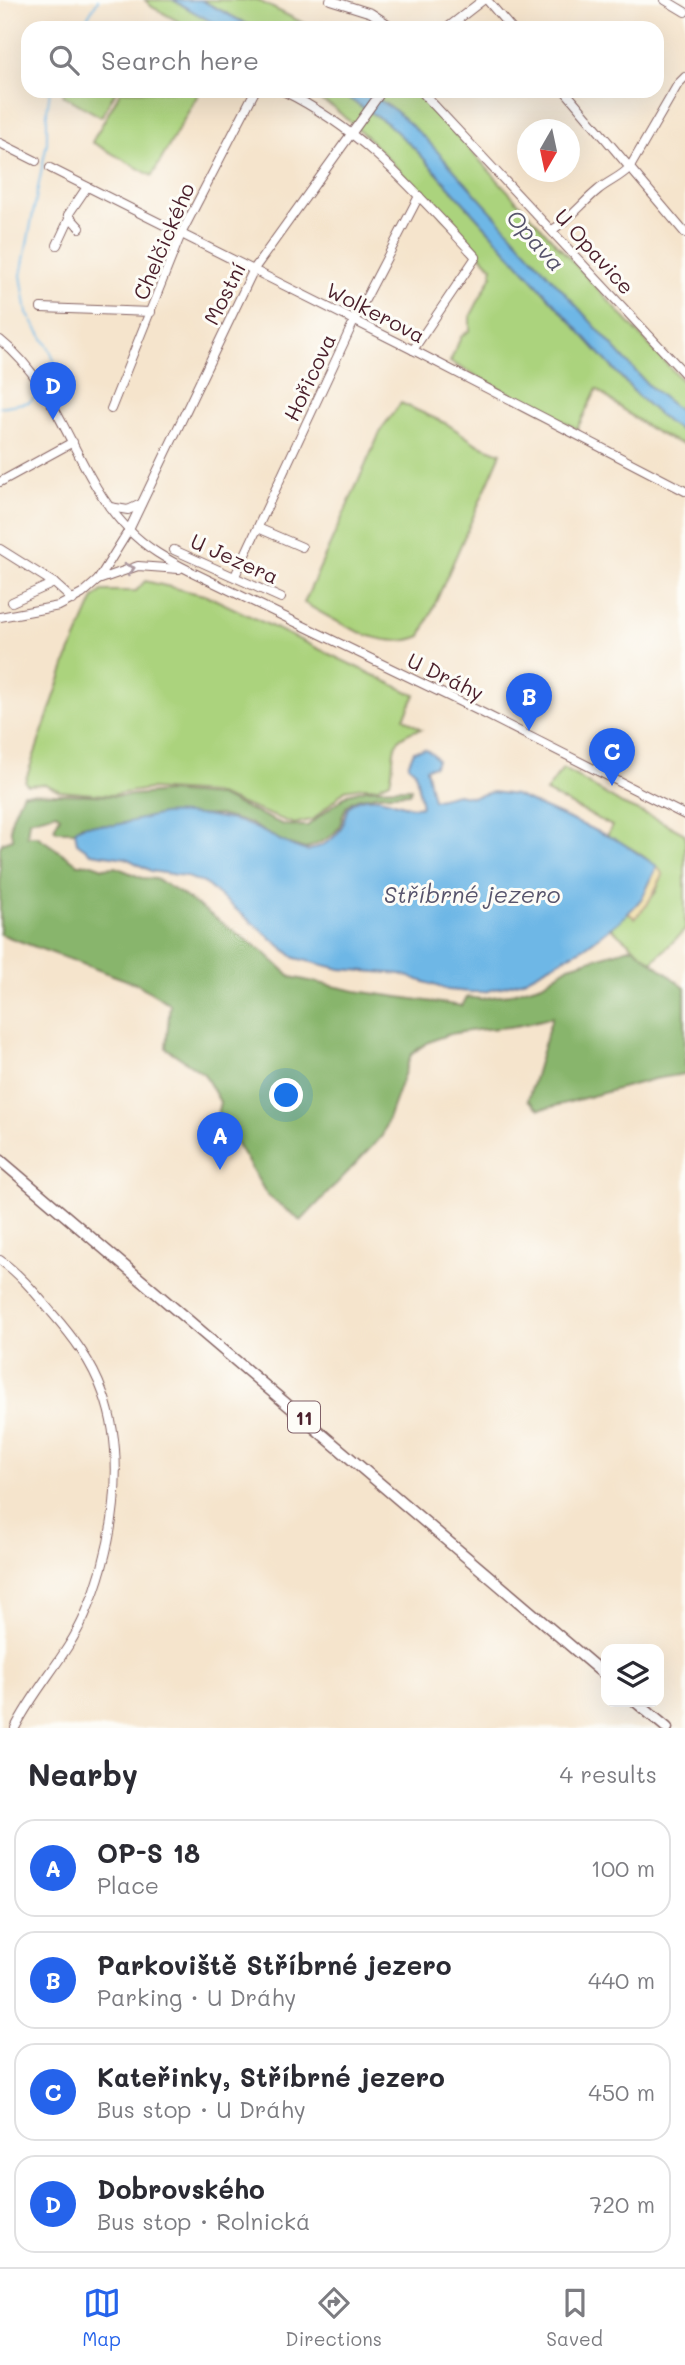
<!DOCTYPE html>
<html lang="en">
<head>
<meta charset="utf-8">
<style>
	:root { --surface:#fff; --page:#f7f7f7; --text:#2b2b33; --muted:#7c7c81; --line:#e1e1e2; --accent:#2563eb }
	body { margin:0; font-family:Mali,sans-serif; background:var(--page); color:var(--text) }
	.controls { position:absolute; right:21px; bottom:21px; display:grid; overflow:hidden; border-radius:14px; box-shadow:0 7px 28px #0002 }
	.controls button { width:63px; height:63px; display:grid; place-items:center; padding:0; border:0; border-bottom:2px solid var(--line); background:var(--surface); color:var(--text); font:35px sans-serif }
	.compass { position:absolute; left:517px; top:119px; width:63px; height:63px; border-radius:50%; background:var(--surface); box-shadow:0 7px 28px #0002; rotate:189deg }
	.you { position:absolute; left:287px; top:1096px; width:24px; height:24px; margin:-18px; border:5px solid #fff; border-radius:50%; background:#1a73e8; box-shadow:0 0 0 10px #1a73e833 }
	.badge { display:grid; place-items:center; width:46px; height:46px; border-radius:50%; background:var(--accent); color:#fff; font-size:23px; font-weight:700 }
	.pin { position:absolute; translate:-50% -58px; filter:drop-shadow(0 2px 4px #0008) }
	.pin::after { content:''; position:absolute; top:37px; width:24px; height:21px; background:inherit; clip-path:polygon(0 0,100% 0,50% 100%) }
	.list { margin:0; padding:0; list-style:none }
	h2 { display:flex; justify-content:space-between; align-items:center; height:91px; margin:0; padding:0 28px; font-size:30px }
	h2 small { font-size:23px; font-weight:400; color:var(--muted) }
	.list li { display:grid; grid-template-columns:46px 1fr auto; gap:21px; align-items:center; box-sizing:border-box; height:98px; margin:0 14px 14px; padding:0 14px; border:2px solid var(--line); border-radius:21px }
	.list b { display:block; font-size:26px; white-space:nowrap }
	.list p { margin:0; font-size:23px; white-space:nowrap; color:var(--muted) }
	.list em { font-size:23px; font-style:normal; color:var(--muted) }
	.icon { flex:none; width:38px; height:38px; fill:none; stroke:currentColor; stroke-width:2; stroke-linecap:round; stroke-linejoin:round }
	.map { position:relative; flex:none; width:685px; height:1728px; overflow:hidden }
	.search { position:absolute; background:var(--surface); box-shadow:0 7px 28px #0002; left:21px; right:21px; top:21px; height:77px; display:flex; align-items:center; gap:18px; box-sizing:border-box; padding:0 24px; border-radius:21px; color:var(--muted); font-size:26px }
	.sheet { height:539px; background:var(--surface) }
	nav { display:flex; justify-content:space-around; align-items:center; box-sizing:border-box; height:98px; border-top:2px solid var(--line); background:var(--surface); font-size:19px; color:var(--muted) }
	nav a { display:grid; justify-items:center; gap:4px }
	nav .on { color:var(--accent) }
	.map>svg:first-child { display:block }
</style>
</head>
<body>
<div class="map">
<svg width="685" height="1728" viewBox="0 0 685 1728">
	<rect width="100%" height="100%" fill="#fdfcf7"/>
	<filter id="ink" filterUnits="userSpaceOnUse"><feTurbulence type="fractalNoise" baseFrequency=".0143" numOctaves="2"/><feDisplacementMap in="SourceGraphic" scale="14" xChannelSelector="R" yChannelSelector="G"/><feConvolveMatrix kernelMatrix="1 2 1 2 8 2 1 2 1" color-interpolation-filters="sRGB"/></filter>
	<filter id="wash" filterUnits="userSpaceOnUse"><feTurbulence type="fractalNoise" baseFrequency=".00686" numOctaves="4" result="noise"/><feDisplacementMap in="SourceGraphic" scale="28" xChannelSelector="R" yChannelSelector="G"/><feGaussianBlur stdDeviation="1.57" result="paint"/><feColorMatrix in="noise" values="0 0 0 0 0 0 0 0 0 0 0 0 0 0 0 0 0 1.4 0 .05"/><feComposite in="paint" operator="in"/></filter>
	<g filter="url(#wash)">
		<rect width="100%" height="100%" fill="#f5e4cc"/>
		<g fill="#abd37d" stroke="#7a7954" stroke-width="2">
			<polygon points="145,0 173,0 222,28 190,28 152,7"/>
			<polygon points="201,0 257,0 313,28 254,28"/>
			<polygon points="65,91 116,91 101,117 63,95"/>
			<polygon points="121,91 200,91 152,176 92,142"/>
			<path d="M303 91H337L387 123 416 150 638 396 667 422 685 433V444C656 438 621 408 597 389L577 429 450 362 461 337 470 330V317L492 275V267L367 137 333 107Z"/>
			<polygon points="365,91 416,91 685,384 685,415 648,385 396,111"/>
			<path d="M401 403 447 424 477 444 501 453 421 636C383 653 336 621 304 603L382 428Z"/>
			<path d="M145 581 208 596 415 695 404 718 421 729C383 739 398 754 390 781L378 787H363L345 790 314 819 294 824 213 793 150 789 110 795 94 794 60 791 45 784 28 785 25 782 67 660 94 598 102 591H136Z"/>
			<path d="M563 768 622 804 657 819 685 834V930L652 962 611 928 628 913 635 918 656 892 662 875C650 857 626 845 607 836L612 826 546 792Z"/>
		</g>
		<path fill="#88b56c" stroke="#696a4c" stroke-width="2" d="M411 788 410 793C397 794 359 794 350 803 344 808 342 816 341 822 337 837 318 843 306 849L285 843 249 823 219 815 148 818 112 826 82 825 75 831H57L54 828 60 816 56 813 29 820 27 836H37L78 864H92L103 868 116 867 142 878 156 879 180 893 265 953 291 977 356 991 462 1006 467 997 481 999 509 994 542 984 569 966 633 947 685 988V1074L654 1079 548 1108 539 1109 528 1100 552 1017C538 1021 524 1025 509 1027 474 1031 438 1029 411 1055L382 1136 301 1221 267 1195 236 1142 213 1133 220 1102 204 1074 166 1048 170 1004 137 984 0 934V847L3 842 13 839C6 822 16 809 23 793L122 796 166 792 219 796 284 825 307 826 348 794 366 789Z"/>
		<polygon fill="#eeda9e" stroke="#9c7c64" stroke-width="2" points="657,866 663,875 647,905 635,918 628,913 646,890"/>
		<g fill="#6eb7e6" stroke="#5c6b88" stroke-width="2">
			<polygon points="173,0 201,0 254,28 222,28"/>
			<polygon points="337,91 365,91 396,111 427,140 648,385 685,415 685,433 667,422 638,396 416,150 387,123"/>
			<path d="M425 749 433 754 437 760 435 766 426 768 433 800 457 794 473 797 492 792 515 795 619 841 657 866 643 897 635 906 621 920 585 947 520 982 484 992H470L448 990 401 974 340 969 295 958 204 883 184 876 151 871 126 858 91 853 77 843 75 831C84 820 102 827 115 825 130 822 144 818 158 815 174 811 227 817 243 823 266 831 284 845 307 851 320 847 336 839 342 826 346 816 345 805 358 800 383 791 403 811 422 806L415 771 408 765 414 751Z"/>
		</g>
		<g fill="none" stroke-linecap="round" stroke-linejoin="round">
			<g stroke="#6eb7e6" stroke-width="2">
				<polyline points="81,28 98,0"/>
				<polyline points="50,91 47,111 47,142 21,275 27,313 49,348 55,363 53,377"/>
				<polyline points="0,407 29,402 37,396"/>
			</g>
		</g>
	</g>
	<g filter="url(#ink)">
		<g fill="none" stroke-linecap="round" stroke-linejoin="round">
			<g stroke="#866463" stroke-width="10">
				<g id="minor">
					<polyline points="330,0 371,13 394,28"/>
					<polyline points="487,0 511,28"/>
					<polyline points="665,0 685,12"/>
					<polyline points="447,28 483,0"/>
					<path d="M283 91C365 131 415 192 476 257L413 350"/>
					<polyline points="421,91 685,374"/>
					<polyline points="565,91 685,233"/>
					<polyline points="0,143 36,161"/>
					<polyline points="50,168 413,350 685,491"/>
					<polyline points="80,228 68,215 87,187"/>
					<path d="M552 230C571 219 582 203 598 190 609 181 621 177 630 167L678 84 685 77"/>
					<polyline points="57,245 70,217"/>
					<polyline points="41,308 151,312"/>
					<path d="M0 340C62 389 74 474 128 529 146 548 168 560 190 571L483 713 685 815"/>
					<polyline points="111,409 181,234 255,91"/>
					<polyline points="0,482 73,442"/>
					<polyline points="110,507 128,510 141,504"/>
					<polyline points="258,528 302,547"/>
					<polyline points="0,549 54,583 73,600"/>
					<polyline points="174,550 281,598"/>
					<polyline points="235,576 354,321 419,196"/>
					<polyline points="98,580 138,566 179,569"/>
					<polyline points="12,602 54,583"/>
					<polyline points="0,617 59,606 82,594 98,580 129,530 254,269 382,91"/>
					<path d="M0 1260C20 1274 36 1294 52 1313 73 1337 92 1362 103 1393 128 1460 113 1551 85 1615 67 1656 35 1688 15 1728"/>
				</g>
			</g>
			<g stroke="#866463" stroke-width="13">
				<g id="major">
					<polyline points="0,1160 606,1676"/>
					<polyline points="636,1702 667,1728"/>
				</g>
			</g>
			<use href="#minor" stroke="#fff" stroke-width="8"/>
			<use href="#major" stroke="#fff" stroke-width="10"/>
		</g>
		<defs><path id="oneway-chevron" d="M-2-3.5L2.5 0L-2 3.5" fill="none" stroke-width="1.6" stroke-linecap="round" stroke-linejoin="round" transform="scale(1.75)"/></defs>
		<use stroke="#ae9aa0" href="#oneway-chevron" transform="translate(130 569) rotate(-16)"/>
	</g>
	<g text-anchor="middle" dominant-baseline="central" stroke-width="6" stroke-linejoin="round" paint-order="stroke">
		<rect fill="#fdfcf7" stroke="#806168" stroke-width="2" x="288" y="1401.5" width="32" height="31" rx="5"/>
		<g font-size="19" font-weight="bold" fill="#4a1f2b">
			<text x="304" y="1417">11</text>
		</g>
		<g font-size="21" fill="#4a1f2b" stroke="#fdfcf7">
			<text transform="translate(163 241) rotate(-67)">Chelčického</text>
			<text transform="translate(595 251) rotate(48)">U Opavice</text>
			<text transform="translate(224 293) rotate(-63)">Mostní</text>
			<text transform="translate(376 312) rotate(27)">Wolkerova</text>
			<text transform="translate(309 377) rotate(-65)">Hořicova</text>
			<text transform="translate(235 558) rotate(24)">U Jezera</text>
			<text transform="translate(446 676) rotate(26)">U Dráhy</text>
		</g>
		<g font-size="23" font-style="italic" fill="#57546c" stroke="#fdfcf7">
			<text transform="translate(536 240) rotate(48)">Opava</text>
			<text x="472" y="894">Stříbrné jezero</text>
		</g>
	</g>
</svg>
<div class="controls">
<button><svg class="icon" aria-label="layers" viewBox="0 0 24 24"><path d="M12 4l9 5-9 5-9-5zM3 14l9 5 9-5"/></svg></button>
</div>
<svg class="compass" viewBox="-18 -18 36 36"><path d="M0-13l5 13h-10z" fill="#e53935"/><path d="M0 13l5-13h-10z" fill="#7c7c81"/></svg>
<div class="you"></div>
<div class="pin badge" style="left:220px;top:1170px">A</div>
<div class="pin badge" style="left:529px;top:731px">B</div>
<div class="pin badge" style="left:612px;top:786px">C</div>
<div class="pin badge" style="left:53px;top:420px">D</div>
<div class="search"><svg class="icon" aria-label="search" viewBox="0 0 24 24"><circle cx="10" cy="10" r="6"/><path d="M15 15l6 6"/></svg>Search here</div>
</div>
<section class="sheet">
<h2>Nearby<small>4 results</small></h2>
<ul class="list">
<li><span class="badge">A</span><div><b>OP-S 18</b><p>Place</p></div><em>100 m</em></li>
<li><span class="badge">B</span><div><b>Parkoviště Stříbrné jezero</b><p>Parking · U Dráhy</p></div><em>440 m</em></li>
<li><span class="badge">C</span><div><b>Kateřinky, Stříbrné jezero</b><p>Bus stop · U Dráhy</p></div><em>450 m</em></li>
<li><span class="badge">D</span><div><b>Dobrovského</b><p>Bus stop · Rolnická</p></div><em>720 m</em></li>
</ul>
</section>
<nav>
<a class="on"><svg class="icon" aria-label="map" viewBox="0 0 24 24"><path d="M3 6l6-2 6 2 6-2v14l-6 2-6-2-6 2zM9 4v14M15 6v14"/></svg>Map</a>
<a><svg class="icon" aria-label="directions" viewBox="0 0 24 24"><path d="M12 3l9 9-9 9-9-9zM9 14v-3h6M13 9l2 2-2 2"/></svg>Directions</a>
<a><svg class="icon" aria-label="saved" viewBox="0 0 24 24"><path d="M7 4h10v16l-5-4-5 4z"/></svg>Saved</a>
</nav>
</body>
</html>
